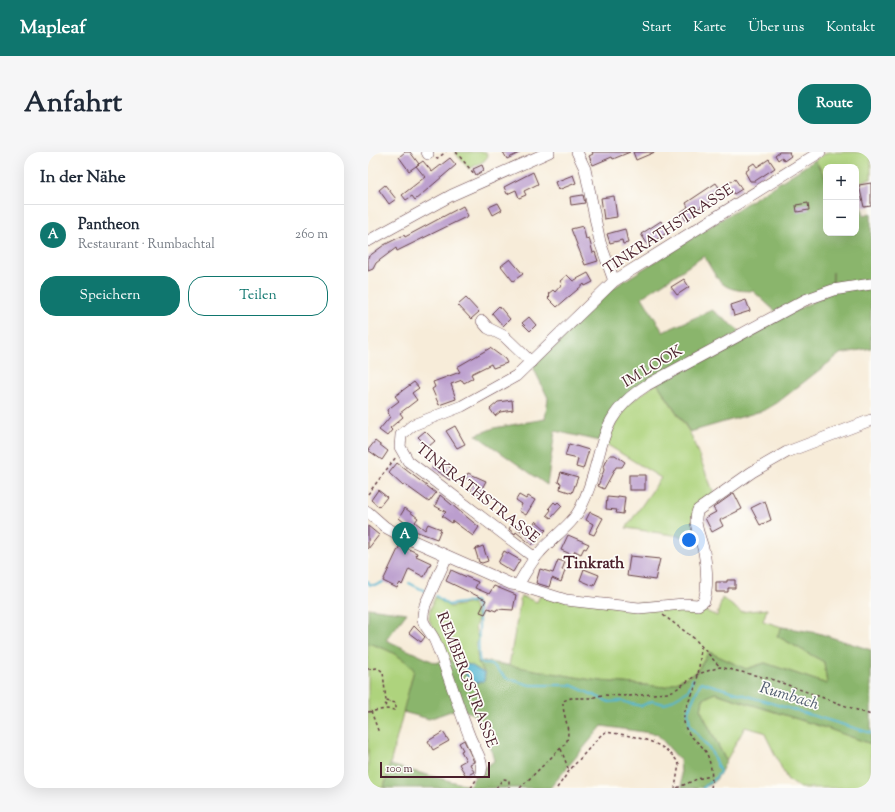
<!DOCTYPE html>
<html lang="de">
<head>
<meta charset="utf-8">
<style>
	:root { --surface:#fff; --page:#f6f6f7; --text:#1f2937; --muted:#747a83; --line:#e0e1e3; --accent:#0f766e }
	body { margin:0; font-family:"Sorts Mill Goudy",serif; background:var(--page); color:var(--text) }
	.controls { position:absolute; right:12px; top:12px; display:grid; overflow:hidden; border-radius:8px; box-shadow:0 4px 16px #0002 }
	.controls button { width:36px; height:36px; display:grid; place-items:center; padding:0; border:0; border-bottom:1px solid var(--line); background:var(--surface); color:var(--text); font:20px sans-serif }
	.scale { position:absolute; left:12px; bottom:10px; width:110px; box-sizing:border-box; padding-left:4px; border:2px solid #4a1f2b; border-top:0; font-size:11px; line-height:14px; white-space:nowrap; color:#4a1f2b; -webkit-text-stroke:3px #fdfcf7; paint-order:stroke }
	.you { position:absolute; left:321px; top:388px; width:14px; height:14px; margin:-10px; border:3px solid #fff; border-radius:50%; background:#1a73e8; box-shadow:0 0 0 6px #1a73e833 }
	.badge { display:grid; place-items:center; width:26px; height:26px; border-radius:50%; background:var(--accent); color:#fff; font-size:13px; font-weight:700 }
	.pin { position:absolute; translate:-50% -33px; filter:drop-shadow(0 1px 2px #0008) }
	.pin::after { content:''; position:absolute; top:21px; width:14px; height:12px; background:inherit; clip-path:polygon(0 0,100% 0,50% 100%) }
	.list { margin:0; padding:0; list-style:none }
	h2 { display:flex; justify-content:space-between; align-items:center; height:52px; margin:0; padding:0 16px; font-size:17px }
	h2 small { font-size:13px; font-weight:400; color:var(--muted) }
	.list li { display:grid; grid-template-columns:26px 1fr auto; gap:12px; align-items:center; box-sizing:border-box; height:60px; padding:0 16px; border-top:1px solid var(--line) }
	.list b { display:block; font-size:15px; white-space:nowrap }
	.list p { margin:0; font-size:13px; white-space:nowrap; color:var(--muted) }
	.list em { font-size:13px; font-style:normal; color:var(--muted) }
	.actions { display:flex; gap:8px; padding:12px 16px }
	.actions a { flex:1; padding:9px 0; border:1px solid var(--accent); border-radius:16px; text-align:center; font-size:14px; color:var(--accent) }
	.actions .main { background:var(--accent); color:#fff }
	.map { position:relative; flex:none; width:503px; height:636px; overflow:hidden; border-radius:16px }
	header { display:flex; align-items:center; gap:24px; box-sizing:border-box; height:56px; padding:0 20px; background:var(--accent); color:#fff }
	header strong { font-size:19px }
	nav { display:flex; gap:22px; margin-inline-start:auto; font-size:14px }
	.intro { display:flex; align-items:center; justify-content:space-between; box-sizing:border-box; height:96px; padding:0 24px }
	h1 { margin:0; font-size:28px }
	.button { padding:10px 18px; border-radius:16px; background:var(--accent); color:#fff; font-size:14px; font-weight:700 }
	main { display:flex; gap:24px; padding:0 24px }
	aside { flex:1; background:var(--surface); border-radius:16px; box-shadow:0 4px 16px #0002 }
	.map>svg:first-child { display:block }
</style>
</head>
<body>
<header>
<strong>Mapleaf</strong>
<nav><a>Start</a><a>Karte</a><a>Über uns</a><a>Kontakt</a></nav>
</header>
<div class="intro"><h1>Anfahrt</h1><a class="button">Route</a></div>
<main>
<aside>
<h2>In der Nähe<small></small></h2>
<ul class="list">
<li><span class="badge">A</span><div><b>Pantheon</b><p>Restaurant · Rumbachtal</p></div><em>260 m</em></li>
</ul>
<div class="actions"><a class="main">Speichern</a><a>Teilen</a></div>
</aside>
<div class="map">
<svg width="503" height="636" viewBox="0 0 503 636">
	<rect width="100%" height="100%" fill="#fdfcf7"/>
	<filter id="ink" filterUnits="userSpaceOnUse"><feTurbulence type="fractalNoise" baseFrequency=".025" numOctaves="2"/><feDisplacementMap in="SourceGraphic" scale="8" xChannelSelector="R" yChannelSelector="G"/><feConvolveMatrix kernelMatrix="1 2 1 2 8 2 1 2 1" color-interpolation-filters="sRGB"/></filter>
	<filter id="wash" filterUnits="userSpaceOnUse"><feTurbulence type="fractalNoise" baseFrequency=".012" numOctaves="4" result="noise"/><feDisplacementMap in="SourceGraphic" scale="16" xChannelSelector="R" yChannelSelector="G"/><feGaussianBlur stdDeviation="0.9" result="paint"/><feColorMatrix in="noise" values="0 0 0 0 0 0 0 0 0 0 0 0 0 0 0 0 0 1.4 0 .05"/><feComposite in="paint" operator="in"/></filter>
	<g filter="url(#wash)">
		<rect width="100%" height="100%" fill="#f7ecd9"/>
		<g fill="#aed37d" stroke="#7c7954">
			<polygon points="86,0 118,0 120,4 116,9 101,17"/>
			<polygon points="460,0 503,0 503,27 488,31 488,15 458,15 458,27 447,8"/>
			<polygon points="289,231 322,281 347,344 328,358 332,387 258,376 293,326 238,292 255,256"/>
			<polygon points="153,444 169,450 172,444 328,455 349,464 354,446 373,460 399,457 395,469 414,475 409,484 456,510 459,532 397,511 378,517 341,500 328,521 297,535 224,528 141,514"/>
			<polygon points="67,445 82,455 105,451 110,467 107,475 110,486 108,494 110,510 117,522 103,513 98,512 95,516 79,507 61,467 62,458"/>
			<path d="M0 491C17 496 35 504 46 518L16 636H0Z"/>
			<polygon points="347,541 461,577 503,592 503,636 432,636 419,627 396,580 377,575 358,609 333,559 335,547"/>
		</g>
		<g fill="#8ab56c" stroke="#6a6a4c">
			<path d="M447 8 458 27V81H488V36L496 63 503 61V196L472 202 409 251 397 258 322 280 289 231 465 139V120L464 137 407 159 385 139C353 139 351 130 336 104L274 145 295 180 344 158 373 180 276 232 232 289 187 279 179 333 108 283 126 276 177 267 180 246 165 215 242 138Z"/>
			<path d="M0 456 39 461 18 488 68 511 79 507 95 516 101 530 116 529 117 522 110 510 116 509 224 528 297 535 328 521 341 500 378 517 397 511 459 532 456 510 409 484 414 475 450 481 503 498V592L461 577 347 541 335 547 333 559 358 609C346 636 342 636 314 636L312 608 289 582 234 574 182 636H16L22 613 101 634 110 620 126 609 120 585 107 563 91 556 61 567 35 560 46 518C35 504 17 496 0 491Z"/>
		</g>
		<polygon fill="#53b6d2" stroke="#4e6a7e" points="98,512 103,513 117,522 116,529 104,532 101,530 95,516"/>
		<g fill="none" stroke-linecap="round" stroke-linejoin="round">
			<g stroke="#53b6d2" stroke-width="2">
				<polyline points="0,429 2,433 9,433 15,430"/>
				<polyline points="41,431 57,439"/>
				<path d="M68 444 80 453 107 449C116 469 107 489 112 510L126 514 138 526 162 533H203L241 550 253 549 273 554 284 549 297 552 320 539 325 527"/>
				<polyline points="345,629 352,620 343,599 322,573 320,559 333,530 503,581"/>
				<polyline points="335,636 342,630"/>
			</g>
		</g>
		<g id="blocks">
			<g fill="#bb9ece">
				<polygon points="37,0 42,0 51,12 41,19 31,5"/>
				<polygon points="135,0 153,0 139,7"/>
				<polygon points="224,0 262,0 245,7 244,5 225,13 221,4 225,2"/>
				<polygon points="265,0 287,0 268,8"/>
				<polygon points="411,0 422,0 421,1 423,4 416,9 414,5 410,8 407,3"/>
				<polygon points="82,6 88,13 47,48 44,44 38,48 34,43 57,25 48,14 55,9 64,20"/>
				<polygon points="401,7 407,16 387,29 382,29 377,20 381,17 380,15 386,11 389,15"/>
				<polygon points="114,13 116,18 108,23 105,17"/>
				<polygon points="165,20 170,32 156,39 158,43 151,46 148,38 139,42 136,35"/>
				<polygon points="205,23 208,31 190,38 187,30"/>
				<polygon points="367,27 374,37 366,42 359,32"/>
				<polygon points="348,31 355,41 328,58 330,60 318,68 313,60 320,55 318,51"/>
				<polygon points="503,31 503,54 496,55 491,33"/>
				<polygon points="17,33 28,47 21,52 11,38"/>
				<polygon points="215,43 217,51 203,53 202,45"/>
				<polygon points="246,44 249,65 236,67 233,46"/>
				<polygon points="130,51 134,58 125,63 121,55"/>
				<polygon points="440,51 441,58 429,60 428,53"/>
				<polygon points="95,54 100,64 29,99 28,96 8,111 5,117 0,119 0,105 16,93 36,83 37,85"/>
				<polygon points="293,69 300,80 280,93 273,82"/>
				<polygon points="215,74 218,87 221,86 225,101 227,100 230,109 217,113 203,77"/>
				<polygon points="257,77 260,91 255,92 254,88 242,91 239,82"/>
				<polygon points="142,107 155,122 145,129 133,114"/>
				<polygon points="220,121 225,130 217,134 216,132 189,155 180,146 182,144 180,142 185,138 187,140 194,132 192,129 199,123 205,129"/>
				<polygon points="316,127 321,135 309,143 303,135"/>
				<polygon points="98,146 111,160 103,167 90,153"/>
				<polygon points="378,148 382,159 366,164 363,153"/>
				<polygon points="131,154 142,167 135,174 124,161"/>
				<polygon points="161,165 168,173 162,179 154,171"/>
				<polygon points="122,196 137,207 139,211 125,216 123,212 103,222 105,226 96,231 94,228 83,232 88,247 71,253 64,237 67,235 65,230 92,220 89,215"/>
				<polygon points="46,230 51,236 44,241 49,248 32,261 35,265 22,276 24,278 19,284 11,278 22,265 19,258 31,249 27,244"/>
				<polygon points="144,248 145,258 132,260 127,264 122,257 130,250"/>
				<polygon points="87,274 97,292 89,296 78,279"/>
				<polygon points="57,279 67,289 60,295 50,285"/>
				<polygon points="7,289 20,299 14,308 0,298"/>
				<polygon points="201,292 221,298 215,317 208,315 210,307 197,304"/>
				<polygon points="242,303 247,303 257,310 254,315 248,315 236,337 230,334 236,318 235,314"/>
				<polygon points="29,311 68,341 61,350 36,332 35,334 21,321"/>
				<polygon points="68,311 73,315 76,311 88,320 82,328 64,316"/>
				<polygon points="193,320 210,325 204,341 192,337 193,331 190,330"/>
				<polygon points="100,321 118,329 111,342 105,342 102,337 105,332 102,331 103,329 97,326"/>
				<rect x="261" y="323" width="16" height="15"/>
				<polygon points="10,338 19,345 11,355 3,348"/>
				<polygon points="366,341 374,357 352,368 355,374 344,380 337,366 348,360 345,356"/>
				<polygon points="72,343 111,375 105,384 85,369 84,371 74,364 78,360 67,354"/>
				<polygon points="151,343 158,347 160,344 167,348 158,363 151,359 154,352 148,348"/>
				<polygon points="250,344 257,345 255,362 248,361 249,358 238,357 239,345 250,346"/>
				<polygon points="397,349 403,368 392,373 383,356"/>
				<polygon points="186,350 188,352 190,350 194,354 183,366 179,363 183,358 181,356"/>
				<polygon points="37,356 50,366 47,370 57,378 60,372 73,377 69,387 47,379 31,366"/>
				<polygon points="222,360 235,366 226,383 221,381 225,372 218,368"/>
				<polygon points="168,369 178,378 164,393 148,380 147,382 141,377 144,372 157,382"/>
				<polygon points="0,374 11,383 0,397"/>
				<polygon points="200,383 221,392 218,397 216,396 213,402 207,399 205,403 193,398"/>
				<polygon points="32,393 49,401 48,404 63,411 56,425 41,417 34,433 32,431 29,436 15,429"/>
				<polygon points="115,394 120,409 114,411 111,410 107,397"/>
				<polygon points="136,399 152,408 145,420 130,411"/>
				<polygon points="262,404 292,407 287,428 259,424"/>
				<polygon points="190,408 197,410 194,418 197,419 193,430 184,426 181,435 168,431 172,417 185,421"/>
				<polygon points="216,417 231,423 226,434 212,428"/>
				<polygon points="83,418 110,430 107,436 121,442 126,434 148,443 145,458 129,457 128,459 120,456 117,462 112,460 118,448 78,429"/>
				<polygon points="359,428 367,428 367,436 360,436 360,440 348,440 348,430 359,430"/>
				<polygon points="46,474 57,485 53,490 41,481"/>
				<polygon points="75,580 81,589 65,598 60,589"/>
				<polygon points="96,588 106,610 102,612 106,620 98,624 91,612 98,608 93,599 95,598 91,591"/>
			</g>
		</g>
	</g>
	<g filter="url(#ink)">
		<use href="#blocks" fill-opacity="0" stroke="#643e45" stroke-width="1"/>
		<g fill="none" stroke-linecap="round" stroke-linejoin="round">
			<g stroke="#643e45" stroke-width="12">
				<g id="minor">
					<polyline points="59,0 60,2"/>
					<polyline points="209,0 217,17 232,90 246,129"/>
					<polyline points="0,89 84,43 181,0"/>
					<polyline points="114,169 120,176 136,184 163,210"/>
					<path d="M0 360 17 375 30 382 143 432 150 433 198 448 271 456 316 452 330 453 336 449C340 434 339 416 336 400 333 386 324 370 330 358L384 320 419 300 503 268"/>
					<path d="M79 404 57 453C56 459 53 465 56 471 59 477 64 482 67 489 80 520 89 552 101 583 105 595 116 607 113 620"/>
					<polyline points="167,406 40,309 32,295 33,283 45,273 94,254 148,224 246,129 452,0"/>
					<path d="M150 433C157 422 163 409 172 400 185 385 205 372 213 355 238 306 224 267 279 233L437 148 465 138 503 132"/>
				</g>
			</g>
			<g stroke="#643e45" stroke-width="1.5" stroke-dasharray="3 3" stroke-linecap="butt">
				<polyline points="88,0 107,23"/>
				<polyline points="68,7 78,0"/>
				<polyline points="0,342 28,305"/>
				<polyline points="295,463 327,487 352,515"/>
				<path d="M333 494C332 507 331 520 328 533 324 546 312 559 317 574 320 585 332 590 338 600 343 610 345 625 343 636"/>
				<polyline points="0,517 10,516 15,520 18,549"/>
				<polyline points="3,559 11,581"/>
				<polyline points="0,560 17,557 28,558 28,551 18,549 17,557"/>
				<polyline points="193,597 201,619"/>
				<polyline points="103,636 108,628"/>
				<polyline points="128,636 135,627 141,628 141,636"/>
				<path d="M152 636 198 591C204 578 194 563 195 549L203 546H223L234 543 260 544 299 541 307 538 330 522 352 515 403 527 503 563"/>
				<path d="M189 636 201 619 232 584 238 580C263 584 296 587 311 612L307 636"/>
				<polyline points="309,636 329,627 343,624"/>
			</g>
			<use href="#minor" stroke="#fff" stroke-width="11"/>
		</g>
	</g>
	<g text-anchor="middle" dominant-baseline="central" stroke-width="3.5" stroke-linejoin="round" paint-order="stroke">
		<g font-size="15" fill="#4a1f2b" stroke="#fdfcf7">
			<text transform="translate(301 78) rotate(-33)">TINKRATHSTRASSE</text>
			<text transform="translate(285 215) rotate(-31)">IM LOOK</text>
			<text transform="translate(109 342) rotate(38)">TINKRATHSTRASSE</text>
			<text transform="translate(98 528) rotate(69)">REMBERGSTRASSE</text>
		</g>
		<g font-size="16" font-weight="bold" fill="#4a1f2b" stroke="#fdfcf7">
			<text x="226" y="412">Tinkrath</text>
		</g>
		<g font-size="16" font-style="italic" fill="#4e5b6e" stroke="#fdfcf7">
			<text transform="translate(421 545) rotate(17)">Rumbach</text>
		</g>
	</g>
</svg>
<div class="controls">
<button>+</button>
<button>−</button>
</div>
<div class="scale">100 m</div>
<div class="you"></div>
<div class="pin badge" style="left:37px;top:403px">A</div>
</div>
</main>
</body>
</html>
